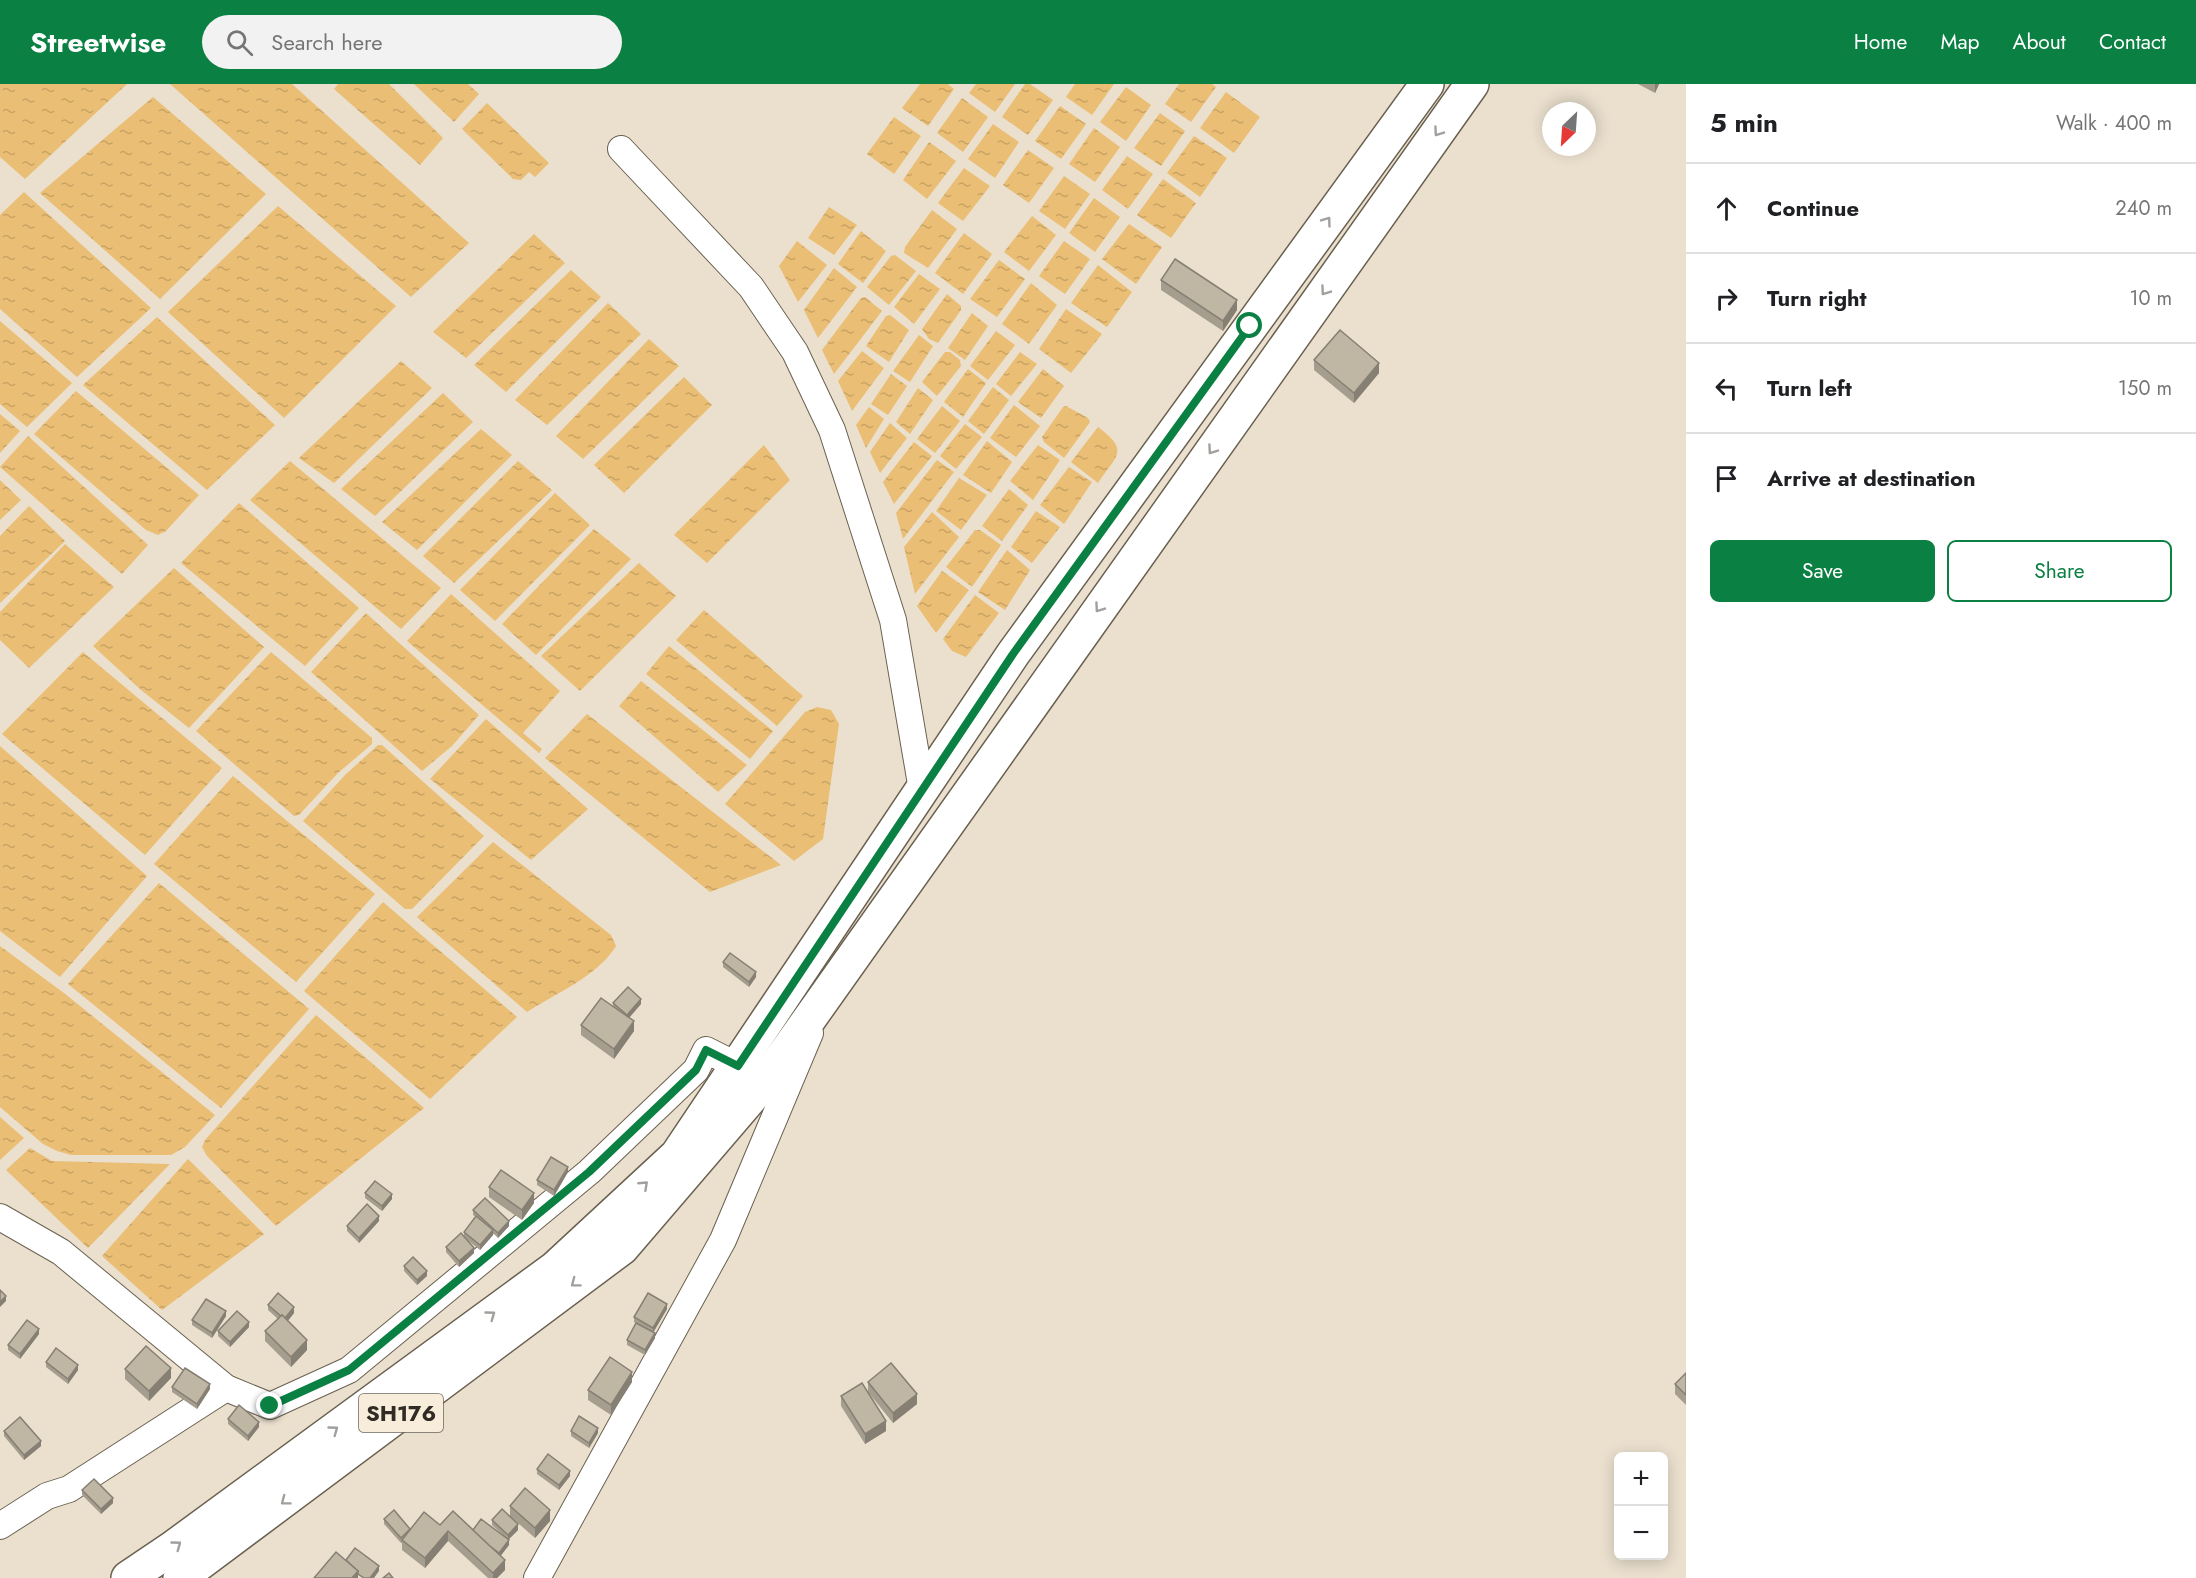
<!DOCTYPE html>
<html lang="en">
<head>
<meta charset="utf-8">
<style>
	:root { --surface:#fff; --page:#f2f2f2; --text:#202124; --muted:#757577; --line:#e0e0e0; --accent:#0b8043 }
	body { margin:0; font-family:Jost,sans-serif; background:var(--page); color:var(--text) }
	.controls { position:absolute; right:18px; bottom:18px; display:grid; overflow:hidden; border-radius:9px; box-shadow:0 3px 15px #0003 }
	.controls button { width:54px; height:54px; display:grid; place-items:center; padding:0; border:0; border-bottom:2px solid var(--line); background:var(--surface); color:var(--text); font:30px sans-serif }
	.compass { position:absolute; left:1542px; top:18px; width:54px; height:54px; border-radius:50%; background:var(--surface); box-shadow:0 3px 15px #0003; rotate:205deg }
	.stop { position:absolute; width:18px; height:18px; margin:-14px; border:4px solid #0b8043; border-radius:50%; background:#fff }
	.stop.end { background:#0b8043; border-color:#fff; box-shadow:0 2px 6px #0008 }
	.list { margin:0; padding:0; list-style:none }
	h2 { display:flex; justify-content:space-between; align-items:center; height:78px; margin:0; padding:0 24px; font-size:26px }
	h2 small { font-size:20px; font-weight:400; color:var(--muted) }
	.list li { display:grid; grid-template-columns:39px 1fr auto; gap:18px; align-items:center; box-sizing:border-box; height:90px; padding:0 24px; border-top:2px solid var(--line) }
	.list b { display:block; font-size:22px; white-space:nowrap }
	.list em { font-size:20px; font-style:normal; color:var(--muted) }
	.actions { display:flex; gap:12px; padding:18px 24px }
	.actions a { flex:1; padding:14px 0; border:2px solid var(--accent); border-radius:9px; text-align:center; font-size:21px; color:var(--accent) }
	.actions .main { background:var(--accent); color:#fff }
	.icon { flex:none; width:33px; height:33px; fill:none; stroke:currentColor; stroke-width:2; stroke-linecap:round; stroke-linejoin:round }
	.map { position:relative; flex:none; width:1686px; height:1494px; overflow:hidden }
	header { display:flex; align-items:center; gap:36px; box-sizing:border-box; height:84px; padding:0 30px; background:var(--accent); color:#fff }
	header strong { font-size:28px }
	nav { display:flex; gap:33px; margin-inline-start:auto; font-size:21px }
	.search { width:420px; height:54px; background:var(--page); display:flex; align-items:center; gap:15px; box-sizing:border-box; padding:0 21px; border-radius:33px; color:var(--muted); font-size:22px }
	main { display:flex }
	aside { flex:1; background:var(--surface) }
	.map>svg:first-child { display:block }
</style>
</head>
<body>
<header>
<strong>Streetwise</strong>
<div class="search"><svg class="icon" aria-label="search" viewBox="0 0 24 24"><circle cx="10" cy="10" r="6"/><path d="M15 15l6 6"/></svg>Search here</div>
<nav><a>Home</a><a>Map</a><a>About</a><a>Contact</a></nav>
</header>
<main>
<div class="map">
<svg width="1686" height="1494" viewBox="0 0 1686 1494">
	<defs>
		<pattern id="water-ripples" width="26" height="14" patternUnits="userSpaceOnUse" patternTransform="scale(1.5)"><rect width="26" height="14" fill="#eabe74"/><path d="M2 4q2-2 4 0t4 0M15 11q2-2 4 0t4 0" fill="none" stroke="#c9a364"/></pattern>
	</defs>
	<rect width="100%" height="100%" fill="#ebe0ce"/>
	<g fill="url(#water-ripples)">
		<polygon points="0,0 127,0 25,95 0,73"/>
		<polygon points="170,0 292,0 469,159 411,213"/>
		<polygon points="338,0 389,0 443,54 420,81 334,5"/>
		<polygon points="414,0 468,0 479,10 454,38"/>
		<polygon points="920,0 948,0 954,5 928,42 902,24"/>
		<polygon points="976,0 1015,0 995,28 969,9"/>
		<polygon points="1025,0 1030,0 1053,16 1028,51 1002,33"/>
		<polygon points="1075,0 1114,0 1092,31 1066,13"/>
		<polygon points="1179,0 1212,0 1216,3 1191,38 1165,20"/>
		<polygon points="1126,3 1151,21 1126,57 1100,38"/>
		<polygon points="1226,8 1260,33 1234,69 1200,44"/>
		<polygon points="153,13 266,110 160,215 40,109"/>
		<polygon points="962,14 988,33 963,68 937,49"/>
		<polygon points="487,19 549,79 535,93 529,88 521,96 513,95 462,45"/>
		<polygon points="1060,22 1086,40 1061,75 1035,57"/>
		<polygon points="1160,29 1185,47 1161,82 1134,64"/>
		<polygon points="894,33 921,52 894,90 867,70"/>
		<polygon points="993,40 1019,58 995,94 968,75"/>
		<polygon points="1094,44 1120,63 1095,98 1069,80"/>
		<polygon points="1194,52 1227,74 1200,113 1167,89"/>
		<polygon points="929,58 956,77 927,115 903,96"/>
		<polygon points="1028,66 1054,84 1029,119 1003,101"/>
		<polygon points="1127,72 1153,90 1128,125 1102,106"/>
		<polygon points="964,84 990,102 963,137 938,119"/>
		<polygon points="1064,92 1090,110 1065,145 1039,127"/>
		<polygon points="1163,95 1196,119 1171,154 1137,131"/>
		<polygon points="24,108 151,224 77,293 0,225 0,131"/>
		<polygon points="1094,114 1120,133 1095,168 1069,149"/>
		<polygon points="278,122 396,222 284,334 168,228"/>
		<polygon points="829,123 857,141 834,171 808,154"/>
		<polygon points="932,126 957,145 928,184 904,169 905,163"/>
		<polygon points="1032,132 1056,151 1029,187 1004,168"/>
		<polygon points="1129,140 1162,163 1136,200 1102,175"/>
		<polygon points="861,147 886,167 863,199 838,180"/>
		<polygon points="964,149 992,170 963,210 935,189"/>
		<polygon points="534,150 565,179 466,274 433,248"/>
		<polygon points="797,157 827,181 798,218 779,182"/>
		<polygon points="1064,157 1090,175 1065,210 1039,192"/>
		<polygon points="895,171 916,187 889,221 867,203 891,172"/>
		<polygon points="999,176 1025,195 997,233 970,215"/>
		<polygon points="1098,181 1132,208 1107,243 1071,219"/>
		<polygon points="834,184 857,203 818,254 804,226"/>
		<polygon points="571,186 601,213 506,308 474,281"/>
		<polygon points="919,190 940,205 914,240 894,223"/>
		<polygon points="1031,199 1057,221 1029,260 1002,240"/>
		<polygon points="947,210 961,222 961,226 938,259 929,255 922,245"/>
		<polygon points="865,213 882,227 834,290 822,266 861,214"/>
		<polygon points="608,219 641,250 547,341 515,316"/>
		<polygon points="1066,225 1102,250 1071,289 1039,265"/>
		<polygon points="972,229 988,242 965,276 948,264"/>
		<polygon points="890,231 909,246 889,278 866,262 886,232"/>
		<polygon points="157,233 275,341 207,406 83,301"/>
		<polygon points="0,237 72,299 27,343 0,320"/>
		<polygon points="996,247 1015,261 988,296 970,282"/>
		<polygon points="919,251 933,262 910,298 893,287"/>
		<polygon points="649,255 679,282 583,375 556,352"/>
		<polygon points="862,267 884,284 852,327 838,297"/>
		<polygon points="945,268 950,268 960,276 961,282 937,312 922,298"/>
		<polygon points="1020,268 1037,280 1011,312 996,300"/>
		<polygon points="401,277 432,304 334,399 299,374"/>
		<polygon points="968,285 986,299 963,333 944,318"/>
		<polygon points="1043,285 1064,302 1041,334 1018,318"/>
		<polygon points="891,290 907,302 888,331 871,320"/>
		<polygon points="684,293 712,321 624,409 594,381"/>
		<polygon points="993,303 1009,316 984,350 968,337"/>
		<polygon points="918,304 933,316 910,350 896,338"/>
		<polygon points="76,307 199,411 166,447 158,451 146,446 34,350"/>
		<polygon points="443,309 473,338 375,432 341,405"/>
		<polygon points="1014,321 1040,342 1016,373 990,354"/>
		<polygon points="942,322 960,337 935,369 917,355"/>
		<polygon points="1066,322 1088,334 1090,338 1064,374 1044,358 1042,353 1063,323"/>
		<polygon points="869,323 884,335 866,364 856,341"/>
		<polygon points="0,330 20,347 0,369"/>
		<polygon points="890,339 907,354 880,389 870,368"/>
		<polygon points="965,340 982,353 956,385 940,372"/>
		<path d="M1098 343C1130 367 1117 371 1098 399L1071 378Z"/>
		<polygon points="481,345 512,371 417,466 382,438"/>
		<polygon points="28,352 148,461 122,490 0,383"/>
		<polygon points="987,357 1012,378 991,409 963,391"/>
		<polygon points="914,358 932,372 894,420 883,398"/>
		<polygon points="764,361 790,396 707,479 674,451"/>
		<polygon points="1038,361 1060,376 1033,416 1010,397"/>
		<polygon points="937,376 954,388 903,455 896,429"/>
		<polygon points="290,377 441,504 401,545 250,416"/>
		<polygon points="518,377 552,406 454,499 423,472"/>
		<polygon points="1069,383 1092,398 1064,440 1040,421"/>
		<polygon points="959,394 987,411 961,446 936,427"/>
		<polygon points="0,396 21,416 0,436"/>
		<polygon points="1009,405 1028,421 1002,457 982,442"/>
		<polygon points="555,409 590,441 495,537 460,506"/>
		<polygon points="239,419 359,524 305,582 181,479"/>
		<polygon points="29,422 65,457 0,519 0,452"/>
		<polygon points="1036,427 1060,443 1032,479 1011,463"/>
		<polygon points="932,428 959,453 915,510 904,463"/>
		<polygon points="594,445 631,475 536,571 502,540"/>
		<polygon points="975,446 980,446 1001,461 972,503 946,483"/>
		<polygon points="65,460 114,503 29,584 0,556 0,528"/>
		<polygon points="1007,466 1030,486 1005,526 978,508"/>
		<polygon points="639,479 676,512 580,607 541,572"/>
		<polygon points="174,484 264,563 189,644 141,606 93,562"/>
		<polygon points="942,487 969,506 936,549 917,522"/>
		<polygon points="451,510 560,607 523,649 542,665 539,669 407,557"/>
		<polygon points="975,511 999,529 966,573 952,567 943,555"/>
		<polygon points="704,526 803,612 777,642 676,556"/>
		<polygon points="366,529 479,631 452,662 422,687 311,588"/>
		<polygon points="669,562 773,647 750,675 646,590"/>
		<polygon points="83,568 222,684 145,771 2,650"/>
		<polygon points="271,568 372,654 372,660 338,689 299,731 294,732 196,647"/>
		<polygon points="641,597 747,681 718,708 619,622"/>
		<polygon points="817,623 831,626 839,640 823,755 794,777 725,720 805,628"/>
		<polygon points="587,630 781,781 710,808 545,674"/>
		<polygon points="486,635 588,725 531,776 430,695"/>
		<polygon points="378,661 382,661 484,752 412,825 405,825 303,737 345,691"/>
		<polygon points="0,662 147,792 60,893 0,847"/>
		<polygon points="233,692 375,810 296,898 154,780"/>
		<path d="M493 758 611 851 616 862C598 892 556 909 527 928L417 833Z"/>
		<polygon points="159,799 309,925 221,1024 68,900"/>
		<polygon points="383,818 517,933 430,1015 304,907"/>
		<polygon points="0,862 64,909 215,1031 185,1063 171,1071 71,1071 57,1067 43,1060 0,1023"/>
		<polygon points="316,931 424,1024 276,1142 207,1072 202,1063 205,1056"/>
		<polygon points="0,1033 24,1054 0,1076"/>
		<polygon points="30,1064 52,1077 170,1080 88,1164 6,1086"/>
		<polygon points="188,1075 264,1150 162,1226 102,1172"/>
	</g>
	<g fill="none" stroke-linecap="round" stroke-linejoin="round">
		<g stroke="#696050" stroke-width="28">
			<g id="minor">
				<polyline points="621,65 751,203 795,268 832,346 893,536 922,706"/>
				<polyline points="0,1133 61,1168 226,1304 270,1322 349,1286 589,1088 696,986 706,966 752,989"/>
				<polyline points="0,1442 47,1412 69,1405 226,1304"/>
				<polyline points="537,1494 723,1156 810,949"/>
			</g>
		</g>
		<g stroke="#696050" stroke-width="36">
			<g id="major">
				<polyline points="128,1494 171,1465 555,1184 677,1071 1013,570 1427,0"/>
				<polyline points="180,1494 622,1164 766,996 1472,0"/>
			</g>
		</g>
		<use href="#minor" stroke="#fff" stroke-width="26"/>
		<use href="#major" stroke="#fff" stroke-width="33"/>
	</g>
	<g fill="#a59d8d">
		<polygon points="1638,0 1659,0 1655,9"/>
		<polygon points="1161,196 1237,226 1223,247 1161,206"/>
		<polygon points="1314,276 1379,289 1354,319 1314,286"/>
		<polygon points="723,878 756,893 749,903 723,883"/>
		<polygon points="613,919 641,920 629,934 634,947 614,975 581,951 581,941 613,922"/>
		<polygon points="568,1088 554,1112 537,1101 537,1096"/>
		<polygon points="489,1103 534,1119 522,1136 489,1113"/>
		<polygon points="365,1109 392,1115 382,1127 365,1114"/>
		<polygon points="473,1126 509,1142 498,1154 493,1149 493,1151 480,1166 466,1155 474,1169 459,1183 446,1168 446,1163 464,1152 464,1148 476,1133 473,1131"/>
		<polygon points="379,1137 359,1159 347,1147 347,1142"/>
		<polygon points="404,1182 427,1192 417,1201 404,1187"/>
		<polygon points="268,1221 294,1229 288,1237 307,1266 291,1283 265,1257 265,1247 278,1235 268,1226"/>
		<polygon points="667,1225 653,1248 655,1254 645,1271 627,1261 627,1256 636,1239 634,1238 634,1233"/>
		<polygon points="226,1232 212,1254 192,1241 192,1236"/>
		<polygon points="249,1243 230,1263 218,1252 218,1247"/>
		<polygon points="39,1250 20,1275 8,1266 8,1261"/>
		<polygon points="46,1278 78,1286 68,1300 46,1283"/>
		<polygon points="125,1285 171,1294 149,1317 125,1295"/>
		<polygon points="1686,1289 1686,1321 1675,1310 1675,1300"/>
		<polygon points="632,1298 611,1331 588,1316 588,1306"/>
		<polygon points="868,1298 917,1320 893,1339 868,1308"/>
		<polygon points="172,1303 210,1305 197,1325 172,1308"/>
		<polygon points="841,1312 886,1347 865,1360 841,1322"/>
		<polygon points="228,1335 259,1343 248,1357 228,1340"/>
		<polygon points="4,1347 41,1362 24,1376 4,1352"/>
		<polygon points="571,1347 598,1349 589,1364 571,1352"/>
		<polygon points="537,1385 570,1392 559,1406 537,1390"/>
		<polygon points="82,1406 113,1419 101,1430 82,1411"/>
		<polygon points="510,1422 550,1437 535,1454 510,1432"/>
		<polygon points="384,1435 410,1445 440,1441 503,1451 492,1441 492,1436 518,1446 509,1455 509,1461 501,1471 505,1486 497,1494 488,1494 448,1457 425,1484 402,1466 402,1459 401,1459 384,1440"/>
	</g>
	<g fill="#867f73">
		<polygon points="1655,0 1659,0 1655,9"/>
		<polygon points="1237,216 1237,226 1223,247 1223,237"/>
		<polygon points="1379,279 1379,289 1354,319 1354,309"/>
		<polygon points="756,888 756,893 749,903 749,898"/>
		<polygon points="641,915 641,920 627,936 627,931"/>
		<polygon points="634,937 634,947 614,975 614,965"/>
		<polygon points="568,1083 568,1088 554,1112 554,1106"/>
		<polygon points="534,1109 534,1119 522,1136 522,1126"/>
		<polygon points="392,1110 392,1115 382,1127 382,1122"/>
		<polygon points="379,1132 379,1137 359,1159 359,1154"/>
		<polygon points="509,1137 509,1142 498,1154 498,1149"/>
		<polygon points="493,1146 493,1151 480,1166 480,1161"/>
		<polygon points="474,1164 474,1169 459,1183 459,1177"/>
		<polygon points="427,1187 427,1192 417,1201 417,1196"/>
		<polygon points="6,1212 6,1217 0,1223 0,1218"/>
		<polygon points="667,1220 667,1225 653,1249 653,1244"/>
		<polygon points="294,1223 294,1229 285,1240 285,1235"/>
		<polygon points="226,1227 226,1232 212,1254 212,1249"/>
		<polygon points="249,1238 249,1243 230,1263 230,1258"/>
		<polygon points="39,1245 39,1250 20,1275 20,1270"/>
		<polygon points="655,1249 655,1254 645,1271 645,1266"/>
		<polygon points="307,1256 307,1266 291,1283 291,1273"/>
		<polygon points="78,1281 78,1286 68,1300 68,1295"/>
		<polygon points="171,1284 171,1294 149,1317 149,1307"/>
		<polygon points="632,1288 632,1298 611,1331 611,1321"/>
		<polygon points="210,1300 210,1305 197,1325 197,1320"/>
		<polygon points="917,1310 917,1320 893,1339 893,1329"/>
		<polygon points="886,1337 886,1347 865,1360 865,1350"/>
		<polygon points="259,1338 259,1343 248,1357 248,1352"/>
		<polygon points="598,1344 598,1349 589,1364 589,1359"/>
		<polygon points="41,1357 41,1362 24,1376 24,1371"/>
		<polygon points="570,1387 570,1392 559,1406 559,1401"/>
		<polygon points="113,1414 113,1419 101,1430 101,1425"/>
		<polygon points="550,1426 550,1437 535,1454 535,1444"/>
		<polygon points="518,1440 518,1446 508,1456 508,1451"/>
		<polygon points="448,1447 448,1457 425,1484 425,1474"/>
		<polygon points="509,1456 509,1461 499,1474 499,1469"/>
		<polygon points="505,1476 505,1486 497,1494 493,1494 493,1489"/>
		<polygon points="379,1482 379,1487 374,1494 370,1494"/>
		<polygon points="358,1487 358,1494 352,1494"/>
	</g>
	<g fill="#c0b6a4" stroke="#867f73" stroke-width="1.5">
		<polygon points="1175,175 1237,216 1223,237 1161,196"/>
		<polygon points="1340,246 1379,279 1354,309 1314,276"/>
		<polygon points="730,869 756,888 749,898 723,878"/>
		<polygon points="628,903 641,915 627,931 613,919"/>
		<polygon points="601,914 634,937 614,965 581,941"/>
		<polygon points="551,1073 568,1083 554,1106 537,1096"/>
		<polygon points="501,1086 534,1109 522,1126 489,1103"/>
		<polygon points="375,1097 392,1110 382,1122 365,1109"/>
		<polygon points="485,1114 509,1137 498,1149 473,1126"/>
		<polygon points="367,1120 379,1132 359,1154 347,1142"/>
		<polygon points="476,1132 493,1146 480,1161 464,1148"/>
		<polygon points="461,1149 474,1164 459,1177 446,1163"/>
		<polygon points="413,1173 427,1187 417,1196 404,1182"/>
		<polygon points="0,1206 6,1212 0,1218"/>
		<polygon points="278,1209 294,1223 285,1234 282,1231 281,1232 268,1221"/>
		<polygon points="648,1209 667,1220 653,1244 634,1233"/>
		<polygon points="206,1215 226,1227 212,1249 192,1236"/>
		<polygon points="237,1227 249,1238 230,1258 218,1247"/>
		<polygon points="282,1231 307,1256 291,1273 265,1247"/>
		<polygon points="27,1236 39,1245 20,1270 8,1261"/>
		<polygon points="636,1239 655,1249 645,1266 627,1256"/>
		<polygon points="146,1262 171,1284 149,1307 125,1285"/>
		<polygon points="56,1264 78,1281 68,1295 46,1278"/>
		<polygon points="610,1273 632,1288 611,1321 588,1306"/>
		<polygon points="891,1279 917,1310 893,1329 868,1298"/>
		<polygon points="185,1284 210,1300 197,1320 172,1303"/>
		<polygon points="1686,1289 1686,1311 1675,1300"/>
		<polygon points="862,1299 886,1337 865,1350 841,1312"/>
		<polygon points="239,1321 259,1338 248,1352 228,1335"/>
		<polygon points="579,1332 598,1344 589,1359 571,1347"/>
		<polygon points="20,1333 41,1357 24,1371 4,1347"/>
		<polygon points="548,1370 570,1387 559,1401 537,1385"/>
		<polygon points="94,1395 113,1414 101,1425 82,1406"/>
		<polygon points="525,1404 550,1426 535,1444 510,1422"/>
		<polygon points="502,1425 518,1440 508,1451 492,1436"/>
		<polygon points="394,1426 410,1445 401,1454 384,1435"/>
		<polygon points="453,1427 505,1476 493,1489 448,1447 425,1474 402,1456 424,1428 440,1441"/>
		<polygon points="481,1435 509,1456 499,1469 490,1462 473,1446"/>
		<polygon points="355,1464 379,1482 370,1494 364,1494 358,1490 358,1487 346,1476"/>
		<polygon points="336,1468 358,1487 352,1494 314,1494"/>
		<polygon points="389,1489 393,1494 383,1494"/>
	</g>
	<defs><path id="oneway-chevron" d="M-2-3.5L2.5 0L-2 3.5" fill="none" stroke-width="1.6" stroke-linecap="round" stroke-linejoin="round" transform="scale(1.5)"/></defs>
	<g stroke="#a2a09d">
		<use href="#oneway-chevron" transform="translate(1438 48) rotate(125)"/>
		<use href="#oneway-chevron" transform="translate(1327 137) rotate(-54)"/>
		<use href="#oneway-chevron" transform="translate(1325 207) rotate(125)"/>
		<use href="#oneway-chevron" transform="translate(1212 366) rotate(125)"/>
		<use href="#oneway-chevron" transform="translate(1099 524) rotate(125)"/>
		<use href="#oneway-chevron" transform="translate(644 1101) rotate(-43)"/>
		<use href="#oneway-chevron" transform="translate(575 1199) rotate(143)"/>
		<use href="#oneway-chevron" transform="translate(491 1231) rotate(-36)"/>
		<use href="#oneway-chevron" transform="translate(334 1346) rotate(-36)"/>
		<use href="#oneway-chevron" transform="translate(285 1417) rotate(143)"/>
		<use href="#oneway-chevron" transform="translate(177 1461) rotate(-36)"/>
	</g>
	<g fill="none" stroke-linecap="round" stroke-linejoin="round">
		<polyline stroke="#0b8043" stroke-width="8" points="270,1322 349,1286 589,1088 696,986 706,966 738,982 1013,570 1250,242"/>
	</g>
	<g text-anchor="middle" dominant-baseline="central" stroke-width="6" stroke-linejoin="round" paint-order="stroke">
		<rect fill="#f8eddb" stroke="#6c665c" stroke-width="1.5" x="359" y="1310" width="84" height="38" rx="4.5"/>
		<g font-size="22" font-weight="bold" fill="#302c25">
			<text x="401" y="1329">SH176</text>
		</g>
	</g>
</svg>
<div class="controls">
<button>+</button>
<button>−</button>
</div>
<svg class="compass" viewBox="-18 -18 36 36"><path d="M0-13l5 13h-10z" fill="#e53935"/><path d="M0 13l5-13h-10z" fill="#757577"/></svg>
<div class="stop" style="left:1250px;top:242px"></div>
<div class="stop end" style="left:270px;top:1322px"></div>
</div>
<aside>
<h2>5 min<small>Walk · 400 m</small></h2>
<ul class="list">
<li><svg class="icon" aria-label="ahead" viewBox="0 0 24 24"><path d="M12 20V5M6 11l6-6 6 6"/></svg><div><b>Continue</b></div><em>240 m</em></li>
<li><svg class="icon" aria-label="right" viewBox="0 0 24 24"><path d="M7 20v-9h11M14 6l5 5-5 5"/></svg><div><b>Turn right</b></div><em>10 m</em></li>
<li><svg class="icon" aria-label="left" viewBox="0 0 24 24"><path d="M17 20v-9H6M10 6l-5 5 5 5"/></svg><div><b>Turn left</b></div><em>150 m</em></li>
<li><svg class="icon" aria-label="arrive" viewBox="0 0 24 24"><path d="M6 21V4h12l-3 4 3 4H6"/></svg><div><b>Arrive at destination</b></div></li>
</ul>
<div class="actions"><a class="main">Save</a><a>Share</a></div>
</aside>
</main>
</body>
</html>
